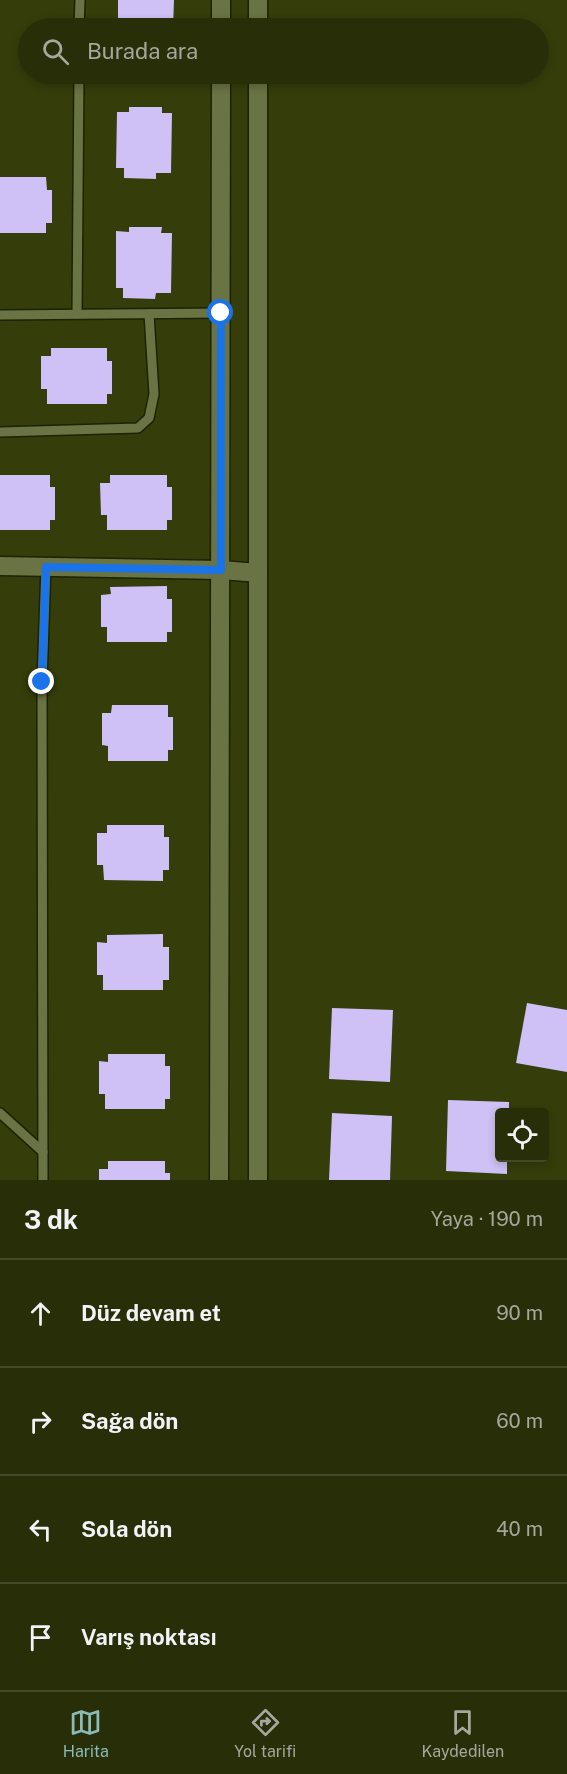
<!DOCTYPE html>
<html lang="tr">
<head>
<meta charset="utf-8">
<style>
	:root { --surface:#282e08; --page:#343a16; --text:#f1f3f6; --muted:#a5a89c; --line:#444a29; --accent:#8bbbb9 }
	body { margin:0; font-family:"Public Sans",sans-serif; background:var(--page); color:var(--text) }
	.controls { position:absolute; right:18px; bottom:18px; display:grid; overflow:hidden; border-radius:6px; box-shadow:0 3px 9px #0003 }
	.controls button { width:54px; height:54px; display:grid; place-items:center; padding:0; border:0; border-bottom:2px solid var(--line); background:var(--surface); color:var(--text); font:30px sans-serif }
	.stop { position:absolute; width:18px; height:18px; margin:-14px; border:4px solid #1a73e8; border-radius:50%; background:#fff }
	.stop.end { background:#1a73e8; border-color:#fff; box-shadow:0 2px 6px #0008 }
	.list { margin:0; padding:0; list-style:none }
	h2 { display:flex; justify-content:space-between; align-items:center; height:78px; margin:0; padding:0 24px; font-size:26px }
	h2 small { font-size:20px; font-weight:400; color:var(--muted) }
	.list li { display:grid; grid-template-columns:39px 1fr auto; gap:18px; align-items:center; box-sizing:border-box; height:108px; padding:0 24px; border-top:2px solid var(--line) }
	.list b { display:block; font-size:22px; white-space:nowrap }
	.list em { font-size:20px; font-style:normal; color:var(--muted) }
	.icon { flex:none; width:33px; height:33px; fill:none; stroke:currentColor; stroke-width:2; stroke-linecap:round; stroke-linejoin:round }
	.map { position:relative; flex:none; width:567px; height:1180px; overflow:hidden }
	.search { position:absolute; background:var(--surface); box-shadow:0 3px 9px #0003; left:18px; right:18px; top:18px; height:66px; display:flex; align-items:center; gap:15px; box-sizing:border-box; padding:0 21px; border-radius:33px; color:var(--muted); font-size:22px }
	.sheet { height:510px; background:var(--surface) }
	nav { display:flex; justify-content:space-around; align-items:center; box-sizing:border-box; height:84px; border-top:2px solid var(--line); background:var(--surface); font-size:16px; color:var(--muted) }
	nav a { display:grid; justify-items:center; gap:3px }
	nav .on { color:var(--accent) }
	.map>svg:first-child { display:block }
</style>
</head>
<body>
<div class="map">
<svg width="567" height="1180" viewBox="0 0 567 1180">
	<rect width="100%" height="100%" fill="#353d0b"/>
	<g fill="#cfc0f5">
		<polygon points="118,0 174,0 173,28 118,28"/>
		<polygon points="129,107 162,107 162,113 172,113 171,173 156,173 156,179 124,178 124,168 116,168 117,112 129,112"/>
		<polygon points="0,177 46,177 47,190 52,190 52,223 46,223 46,233 0,233"/>
		<polygon points="129,227 162,227 161,233 172,233 171,293 156,293 155,299 123,298 123,288 116,288 116,231 129,232"/>
		<polygon points="51,348 107,348 107,361 112,361 112,394 107,394 107,404 47,404 47,389 41,389 41,356 51,356"/>
		<polygon points="0,475 50,475 50,487 55,487 55,520 50,520 50,530 0,530"/>
		<polygon points="110,475 167,475 167,487 172,487 172,520 167,520 167,530 107,530 107,515 101,515 100,483 110,483"/>
		<polygon points="167,586 167,599 172,599 172,632 167,632 167,642 107,642 107,627 101,627 101,595 111,594 110,587"/>
		<polygon points="112,705 168,705 168,717 173,717 173,750 168,750 168,761 108,761 108,746 102,745 102,713 111,713"/>
		<polygon points="107,825 164,825 164,837 169,837 169,870 163,870 163,881 104,880 103,865 97,865 97,833 107,833"/>
		<polygon points="163,934 163,947 169,947 169,980 163,980 163,990 103,990 103,975 97,975 97,942 107,943 107,935"/>
		<polygon points="527,1003 567,1010 567,1072 516,1063"/>
		<polygon points="332,1008 393,1010 390,1082 329,1079"/>
		<polygon points="108,1054 165,1054 165,1066 170,1066 170,1099 165,1099 165,1109 105,1109 105,1094 99,1094 99,1061 108,1062"/>
		<polygon points="448,1100 509,1102 509,1112 500,1112 500,1158 507,1158 507,1174 446,1171"/>
		<polygon points="332,1113 392,1116 390,1180 329,1180"/>
		<polygon points="108,1161 165,1161 165,1173 170,1173 170,1180 99,1180 99,1169 108,1169"/>
	</g>
	<g fill="none" stroke-linecap="round" stroke-linejoin="round">
		<g stroke="#1d2300" stroke-width="12">
			<g id="service">
				<polyline points="79,28 80,0"/>
				<polyline points="77,314 79,74"/>
				<polyline points="0,315 221,313"/>
				<polyline points="0,432 138,428 149,418 154,394 149,314"/>
				<polyline points="0,1113 43,1152"/>
				<polyline points="43,1180 42,682 46,566"/>
			</g>
		</g>
		<g stroke="#1d2300" stroke-width="21">
			<polyline id="minor" points="0,566 221,570 258,573"/>
		</g>
		<g stroke="#1d2300" stroke-width="21">
			<g id="tertiary">
				<polyline points="221,28 221,0"/>
				<polyline points="258,28 258,0"/>
				<polyline points="219,1180 221,74"/>
				<polyline points="258,1180 258,74"/>
			</g>
		</g>
		<use href="#service" stroke="#697343" stroke-width="9"/>
		<use href="#minor" stroke="#697343" stroke-width="18"/>
		<use href="#tertiary" stroke="#697343" stroke-width="18"/>
	</g>
	<g fill="none" stroke-linecap="round" stroke-linejoin="round">
		<polyline stroke="#1a73e8" stroke-width="8" points="42,682 46,567 221,570 221,313"/>
	</g>
</svg>
<div class="controls">
<button><svg class="icon" aria-label="locate" viewBox="0 0 24 24"><circle cx="12" cy="12" r="6"/><path d="M12 2v4M12 18v4M2 12h4M18 12h4"/></svg></button>
</div>
<div class="stop" style="left:221px;top:313px"></div>
<div class="stop end" style="left:42px;top:682px"></div>
<div class="search"><svg class="icon" aria-label="search" viewBox="0 0 24 24"><circle cx="10" cy="10" r="6"/><path d="M15 15l6 6"/></svg>Burada ara</div>
</div>
<section class="sheet">
<h2>3 dk<small>Yaya · 190 m</small></h2>
<ul class="list">
<li><svg class="icon" aria-label="ahead" viewBox="0 0 24 24"><path d="M12 20V5M6 11l6-6 6 6"/></svg><div><b>Düz devam et</b></div><em>90 m</em></li>
<li><svg class="icon" aria-label="right" viewBox="0 0 24 24"><path d="M7 20v-9h11M14 6l5 5-5 5"/></svg><div><b>Sağa dön</b></div><em>60 m</em></li>
<li><svg class="icon" aria-label="left" viewBox="0 0 24 24"><path d="M17 20v-9H6M10 6l-5 5 5 5"/></svg><div><b>Sola dön</b></div><em>40 m</em></li>
<li><svg class="icon" aria-label="arrive" viewBox="0 0 24 24"><path d="M6 21V4h12l-3 4 3 4H6"/></svg><div><b>Varış noktası</b></div></li>
</ul>
</section>
<nav>
<a class="on"><svg class="icon" aria-label="map" viewBox="0 0 24 24"><path d="M3 6l6-2 6 2 6-2v14l-6 2-6-2-6 2zM9 4v14M15 6v14"/></svg>Harita</a>
<a><svg class="icon" aria-label="directions" viewBox="0 0 24 24"><path d="M12 3l9 9-9 9-9-9zM9 14v-3h6M13 9l2 2-2 2"/></svg>Yol tarifi</a>
<a><svg class="icon" aria-label="saved" viewBox="0 0 24 24"><path d="M7 4h10v16l-5-4-5 4z"/></svg>Kaydedilen</a>
</nav>
</body>
</html>
